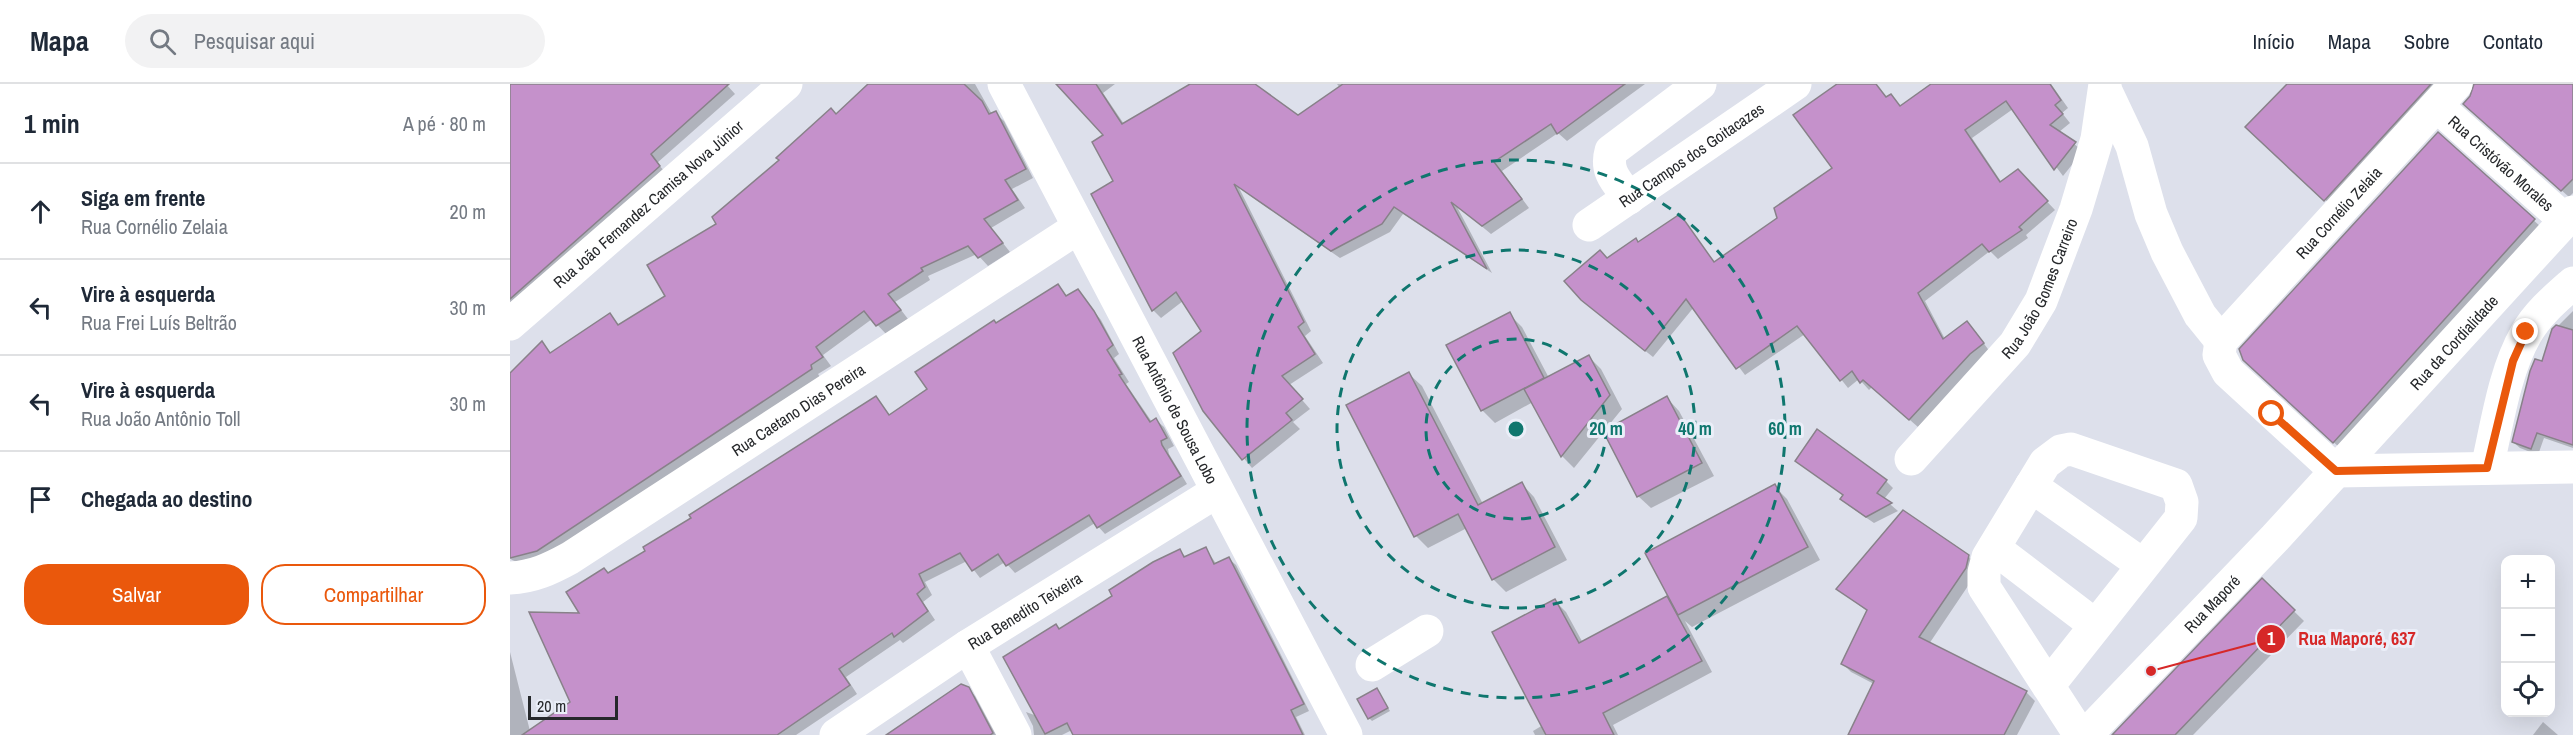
<!DOCTYPE html>
<html lang="pt">
<head>
<meta charset="utf-8">
<style>
	:root { --surface:#fff; --page:#f2f2f3; --text:#1f2937; --muted:#747a83; --line:#e0e1e3; --accent:#ea580c }
	body { margin:0; font-family:"Archivo Narrow",sans-serif; background:var(--page); color:var(--text) }
	.controls { position:absolute; right:18px; bottom:18px; display:grid; overflow:hidden; border-radius:12px; box-shadow:0 6px 24px #0002 }
	.controls button { width:54px; height:54px; display:grid; place-items:center; padding:0; border:0; border-bottom:2px solid var(--line); background:var(--surface); color:var(--text); font:30px sans-serif }
	.scale { position:absolute; left:18px; bottom:15px; width:90px; box-sizing:border-box; padding-left:6px; border:3px solid #26282b; border-top:0; font-size:16px; line-height:21px; white-space:nowrap; color:#26282b; -webkit-text-stroke:4px #eaeef8; paint-order:stroke }
	.stop { position:absolute; width:18px; height:18px; margin:-14px; border:4px solid #ea580c; border-radius:50%; background:#fff }
	.stop.end { background:#ea580c; border-color:#fff; box-shadow:0 2px 6px #0008 }
	.list { margin:0; padding:0; list-style:none }
	h2 { display:flex; justify-content:space-between; align-items:center; height:78px; margin:0; padding:0 24px; font-size:26px }
	h2 small { font-size:20px; font-weight:400; color:var(--muted) }
	.list li { display:grid; grid-template-columns:39px 1fr auto; gap:18px; align-items:center; box-sizing:border-box; height:96px; padding:0 24px; border-top:2px solid var(--line) }
	.list b { display:block; font-size:22px; white-space:nowrap }
	.list p { margin:0; font-size:20px; white-space:nowrap; color:var(--muted) }
	.list em { font-size:20px; font-style:normal; color:var(--muted) }
	.actions { display:flex; gap:12px; padding:18px 24px }
	.actions a { flex:1; padding:14px 0; border:2px solid var(--accent); border-radius:24px; text-align:center; font-size:21px; color:var(--accent) }
	.actions .main { background:var(--accent); color:#fff }
	.icon { flex:none; width:33px; height:33px; fill:none; stroke:currentColor; stroke-width:2; stroke-linecap:round; stroke-linejoin:round }
	.map { position:relative; flex:none; width:2063px; height:651px; overflow:hidden }
	header { display:flex; align-items:center; gap:36px; box-sizing:border-box; height:84px; padding:0 30px; background:var(--surface); border-bottom:2px solid var(--line) }
	header strong { font-size:28px }
	nav { display:flex; gap:33px; margin-inline-start:auto; font-size:21px }
	.search { width:420px; height:54px; background:var(--page); display:flex; align-items:center; gap:15px; box-sizing:border-box; padding:0 21px; border-radius:33px; color:var(--muted); font-size:22px }
	main { display:flex }
	aside { flex:1; background:var(--surface) }
	.map>svg:first-child { display:block }
</style>
</head>
<body>
<header>
<strong>Mapa</strong>
<div class="search"><svg class="icon" aria-label="search" viewBox="0 0 24 24"><circle cx="10" cy="10" r="6"/><path d="M15 15l6 6"/></svg>Pesquisar aqui</div>
<nav><a>Início</a><a>Mapa</a><a>Sobre</a><a>Contato</a></nav>
</header>
<main>
<aside>
<h2>1 min<small>A pé · 80 m</small></h2>
<ul class="list">
<li><svg class="icon" aria-label="ahead" viewBox="0 0 24 24"><path d="M12 20V5M6 11l6-6 6 6"/></svg><div><b>Siga em frente</b><p>Rua Cornélio Zelaia</p></div><em>20 m</em></li>
<li><svg class="icon" aria-label="left" viewBox="0 0 24 24"><path d="M17 20v-9H6M10 6l-5 5 5 5"/></svg><div><b>Vire à esquerda</b><p>Rua Frei Luís Beltrão</p></div><em>30 m</em></li>
<li><svg class="icon" aria-label="left" viewBox="0 0 24 24"><path d="M17 20v-9H6M10 6l-5 5 5 5"/></svg><div><b>Vire à esquerda</b><p>Rua João Antônio Toll</p></div><em>30 m</em></li>
<li><svg class="icon" aria-label="arrive" viewBox="0 0 24 24"><path d="M6 21V4h12l-3 4 3 4H6"/></svg><div><b>Chegada ao destino</b></div></li>
</ul>
<div class="actions"><a class="main">Salvar</a><a>Compartilhar</a></div>
</aside>
<div class="map">
<svg width="2063" height="651" viewBox="0 0 2063 651">
	<rect width="100%" height="100%" fill="#dde0eb"/>
	<g fill="#0003">
		<polygon points="0,0 216,0 225,10 147,79 157,90 0,231"/>
		<polygon points="360,0 465,0 482,30 485,29 494,37 523,94 502,105 515,124 481,144 500,168 478,182 467,170 418,192 420,196 385,218 398,235 376,250 362,235 313,271 321,282 308,290 310,293 36,475 12,480 2,476 0,474 0,292 32,259 42,270 100,231 110,242 157,213 208,141"/>
		<polygon points="548,0 605,0 593,9 614,40 683,0 743,0 788,33 830,4 827,0 1135,0 1057,57 1048,49 992,87 1019,124 981,150 946,121 982,189 893,130 880,148 830,174 729,104 801,247 795,252 813,279 779,301 800,325 783,338 790,345 742,384 694,327 693,247 673,217 651,234 643,226 605,97 595,51"/>
		<polygon points="1330,0 1355,0 1368,4 1377,14 1381,12 1391,23 1424,0 1541,0 1558,24 1552,29 1560,39 1549,48 1573,67 1553,92 1503,25 1462,54 1492,99 1508,87 1545,126 1516,151 1518,154 1488,175 1480,167 1415,217 1435,255 1465,247 1480,268 1408,343 1362,303 1359,306 1349,295 1338,304 1295,250 1235,291 1184,223 1143,273 1080,223 1097,175 1129,160 1170,132 1205,179 1269,135 1324,84"/>
		<polygon points="1779,0 1934,0 1822,122 1744,49"/>
		<polygon points="1966,0 2063,0 2063,109 2059,113 1962,27"/>
		<polygon points="1928,50 2031,143 1831,365 1742,283"/>
		<polygon points="548,202 558,213 568,207 591,236 609,270 604,274 619,298 616,300 642,338 646,336 654,343 664,362 658,365 659,370 677,400 595,450 585,439 505,489 495,478 470,494 457,477 415,498 422,511 413,518 425,536 393,559 390,556 336,593 347,610 286,651 0,651 0,568 20,647 62,619 71,530 99,490 138,467 366,314 380,331 419,306 487,241"/>
		<polygon points="2063,227 2063,364 2034,354 2028,371 2010,364 2003,358 2044,246"/>
		<polygon points="999,230 1012,243 1039,294 1079,273 1091,285 1112,325 1064,384 1052,372 1023,318 985,339 972,326"/>
		<polygon points="899,290 912,302 973,420 1012,400 1024,413 1057,476 996,508 983,495 957,444 918,464 906,452"/>
		<polygon points="1157,314 1169,327 1204,392 1141,424 1128,412"/>
		<polygon points="1287,376 1376,397 1383,404 1374,415 1388,427 1364,439 1339,422 1332,415 1334,412"/>
		<polygon points="1264,402 1277,415 1310,476 1182,543 1175,537 1202,588 1103,641 1108,651 1025,651 1023,647 1033,641 1045,517 1056,528 1073,559 1157,514 1162,519"/>
		<polygon points="696,465 707,481 719,475 726,481 799,627 786,633 795,651 565,651 562,646 552,651 524,651 523,642 516,628 527,632 550,546 670,467 677,474"/>
		<polygon points="1458,472 1467,481 1464,493 1419,560 1516,608 1525,617 1507,651 1339,651 1364,600 1341,588 1333,580 1358,528 1328,505"/>
		<polygon points="1752,496 1794,537 1683,651 1604,651"/>
		<polygon points="458,605 465,612 486,651 381,651"/>
		<polygon points="866,605 880,627 862,637 859,634"/>
		<polygon points="2033,638 2048,651 2023,651"/>
	</g>
	<g fill="#c591cb" stroke="#888189" stroke-width="1.5">
		<polygon points="0,0 219,0 141,70 150,82 0,215"/>
		<polygon points="358,0 454,0 472,17 479,30 486,27 516,85 495,96 508,116 474,135 493,159 468,174 458,162 411,184 413,187 378,210 391,226 366,242 354,227 306,263 313,273 301,281 302,285 27,467 0,474 0,289 32,257 40,269 100,229 108,241 155,212 137,181 206,140 202,133 269,76 266,74 321,24 326,30"/>
		<polygon points="546,0 586,0 612,40 680,0 745,0 788,31 833,0 1115,0 1047,50 1041,40 984,78 1012,115 972,142 941,118 977,185 884,123 872,140 821,167 724,100 794,238 788,243 805,270 772,292 793,315 776,329 782,336 732,376 693,327 663,269 691,247 666,208 642,227 581,110 603,97 582,58 593,51"/>
		<polygon points="1327,0 1366,0 1376,13 1381,10 1390,22 1421,0 1540,0 1551,16 1545,21 1553,30 1540,41 1566,58 1544,86 1496,17 1455,46 1490,98 1508,85 1538,117 1509,143 1512,146 1479,168 1472,160 1408,209 1433,255 1457,237 1474,259 1460,270 1399,336 1353,296 1350,299 1342,287 1330,297 1287,242 1226,285 1176,215 1135,267 1071,216 1054,197 1090,166 1097,174 1126,154 1128,158 1170,130 1204,178 1267,134 1264,124 1322,84 1283,31"/>
		<polygon points="1777,0 1921,0 1814,117 1735,43"/>
		<polygon points="1964,0 2063,0 2063,95 2051,107 1953,20 1960,12"/>
		<polygon points="1928,48 2025,135 1823,359 1733,276 1729,265"/>
		<polygon points="548,200 556,212 568,205 584,227 603,261 597,266 612,290 609,291 640,338 646,334 657,354 651,357 652,361 671,392 587,444 579,431 496,482 488,470 462,487 450,469 409,490 415,503 407,510 418,527 384,553 382,549 329,585 340,601 267,651 12,651 60,618 19,528 69,529 56,508 94,484 98,489 135,467 133,463 181,434 179,431 366,312 379,331 417,305 405,288 484,236 486,239"/>
		<polygon points="1000,228 1034,294 971,327 936,261"/>
		<polygon points="2046,241 2063,246 2063,361 2027,349 2021,365 2002,358 2020,287 2025,275 2032,277 2042,245"/>
		<polygon points="1079,271 1100,311 1051,373 1014,305"/>
		<polygon points="899,288 968,421 1012,398 1045,463 982,496 948,430 904,453 836,321"/>
		<polygon points="1157,312 1192,379 1127,413 1093,347"/>
		<polygon points="1307,345 1377,396 1367,409 1382,419 1356,433 1330,415 1333,411 1285,377"/>
		<polygon points="1265,400 1298,463 1168,531 1135,469"/>
		<polygon points="1393,426 1459,471 1456,484 1409,553 1517,607 1494,651 1338,651 1364,597 1331,580 1357,526 1326,505"/>
		<polygon points="696,463 704,480 719,473 794,620 781,626 793,651 563,651 557,639 535,650 493,573 546,540 549,545 602,512 599,506 643,478 670,465 674,473"/>
		<polygon points="1752,494 1785,526 1665,651 1602,651"/>
		<polygon points="1157,512 1192,577 1093,629 1104,651 1036,651 982,548 1045,515 1069,559"/>
		<polygon points="451,600 459,603 483,649 480,651 376,651"/>
		<polygon points="867,604 878,624 858,635 847,615"/>
	</g>
	<g fill="none" stroke-linecap="round" stroke-linejoin="round">
		<g stroke="#fff" stroke-width="33">
			<path id="s1" d="M494 0 836 651"/>
			<polyline points="1595,5 1622,62 1641,130 1657,168 1690,231 1711,257"/>
			<path id="s2" d="M1927 22 2055 136"/>
			<path d="M1119 114C1107 98 1095 88 1101 67L1190 0"/>
			<path id="s3" d="M1079 141 1285 0"/>
			<path id="s4" d="M1401 375 1505 260 1531 217 1566 125 1587 55 1595 0"/>
			<path d="M1977 384C1987 341 1994 288 2016 250 2027 230 2046 214 2063 199"/>
			<path id="s5" d="M1826 387 1718 288 1709 271 1711 257 1946 0"/>
			<polyline points="1826,387 2063,383"/>
			<polyline points="1521,402 1633,481"/>
			<polyline points="1484,464 1585,541"/>
			<path id="s6" d="M0 494C23 493 40 485 60 474L569 143"/>
			<polyline points="458,562 505,651"/>
			<polyline points="862,581 917,547"/>
			<polyline points="1538,602 1671,434 1672,418 1666,401 1561,365 1551,367 1535,379 1478,473 1474,488 1474,503 1570,651"/>
			<path id="s7" d="M326 651 458 562 706 408"/>
			<path id="s8" d="M1576 651 1765 454 2063 128"/>
		</g>
		<path stroke="#fff" stroke-width="33" id="s9" d="M0 240 276 0"/>
	</g>
	<g fill="none" stroke-linecap="round" stroke-linejoin="round">
		<polyline stroke="#ea580c" stroke-width="8" points="1762,330 1826,387 1977,384 2003,277 2016,248"/>
	</g>
	<g fill="none" stroke="#0f766e" stroke-width="3" stroke-dasharray="10 8">
		<circle cx="1006" cy="345" r="90"/>
		<circle cx="1006" cy="345" r="179"/>
		<circle cx="1006" cy="345" r="269"/>
	</g>
	<g text-anchor="middle" dominant-baseline="central" stroke-width="6" stroke-linejoin="round" paint-order="stroke">
		<g font-size="16" fill="#26282b" stroke="#eaeef8">
			<text stroke="none"><textPath href="#s3" startOffset="124">Rua Campos dos Goitacazes</textPath></text>
			<text stroke="none"><textPath href="#s2" startOffset="86">Rua Cristóvão Morales</textPath></text>
			<text stroke="none"><textPath href="#s9" startOffset="183">Rua João Fernandez Camisa Nova Júnior</textPath></text>
			<text stroke="none"><textPath href="#s5" startOffset="354">Rua Cornélio Zelaia</textPath></text>
			<text stroke="none"><textPath href="#s4" startOffset="216">Rua João Gomes Carreiro</textPath></text>
			<text stroke="none"><textPath href="#s8" startOffset="538">Rua da Cordialidade</textPath></text>
			<text stroke="none"><textPath href="#s6" startOffset="336">Rua Caetano Dias Pereira</textPath></text>
			<text stroke="none"><textPath href="#s1" startOffset="368">Rua Antônio de Sousa Lobo</textPath></text>
			<text stroke="none"><textPath href="#s8" startOffset="182">Rua Maporé</textPath></text>
			<text stroke="none"><textPath href="#s7" startOffset="226">Rua Benedito Teixeira</textPath></text>
		</g>
	</g>
	<circle cx="1006" cy="345" r="9" fill="#0f766e" stroke="#eaeef8" stroke-width="3"/>
	<g font-size="18" text-anchor="middle" font-weight="bold" fill="#0f766e" stroke="#eaeef8" stroke-width="6" stroke-linejoin="round" paint-order="stroke">
		<text x="1096" y="351">20 m</text>
		<text x="1185" y="351">40 m</text>
		<text x="1275" y="351">60 m</text>
	</g>
	<path fill="none" stroke="#d62828" stroke-width="2" d="M1641 587L1761 555"/>
	<g fill="#d62828" stroke="#eaeef8" stroke-width="2">
		<circle cx="1641" cy="587" r="6"/>
		<circle cx="1761" cy="555" r="15"/>
	</g>
	<g font-size="18" text-anchor="middle" font-weight="bold" fill="#fff">
		<text x="1761" y="561">1</text>
	</g>
	<g font-size="18" text-anchor="middle" font-weight="bold" fill="#d62828" stroke="#eaeef8" stroke-width="6" stroke-linejoin="round" paint-order="stroke">
		<text x="1847" y="561">Rua Maporé, 637</text>
	</g>
</svg>
<div class="controls">
<button>+</button>
<button>−</button>
<button><svg class="icon" aria-label="locate" viewBox="0 0 24 24"><circle cx="12" cy="12" r="6"/><path d="M12 2v4M12 18v4M2 12h4M18 12h4"/></svg></button>
</div>
<div class="scale">20 m</div>
<div class="stop" style="left:1762px;top:330px"></div>
<div class="stop end" style="left:2016px;top:248px"></div>
</div>
</main>
</body>
</html>
